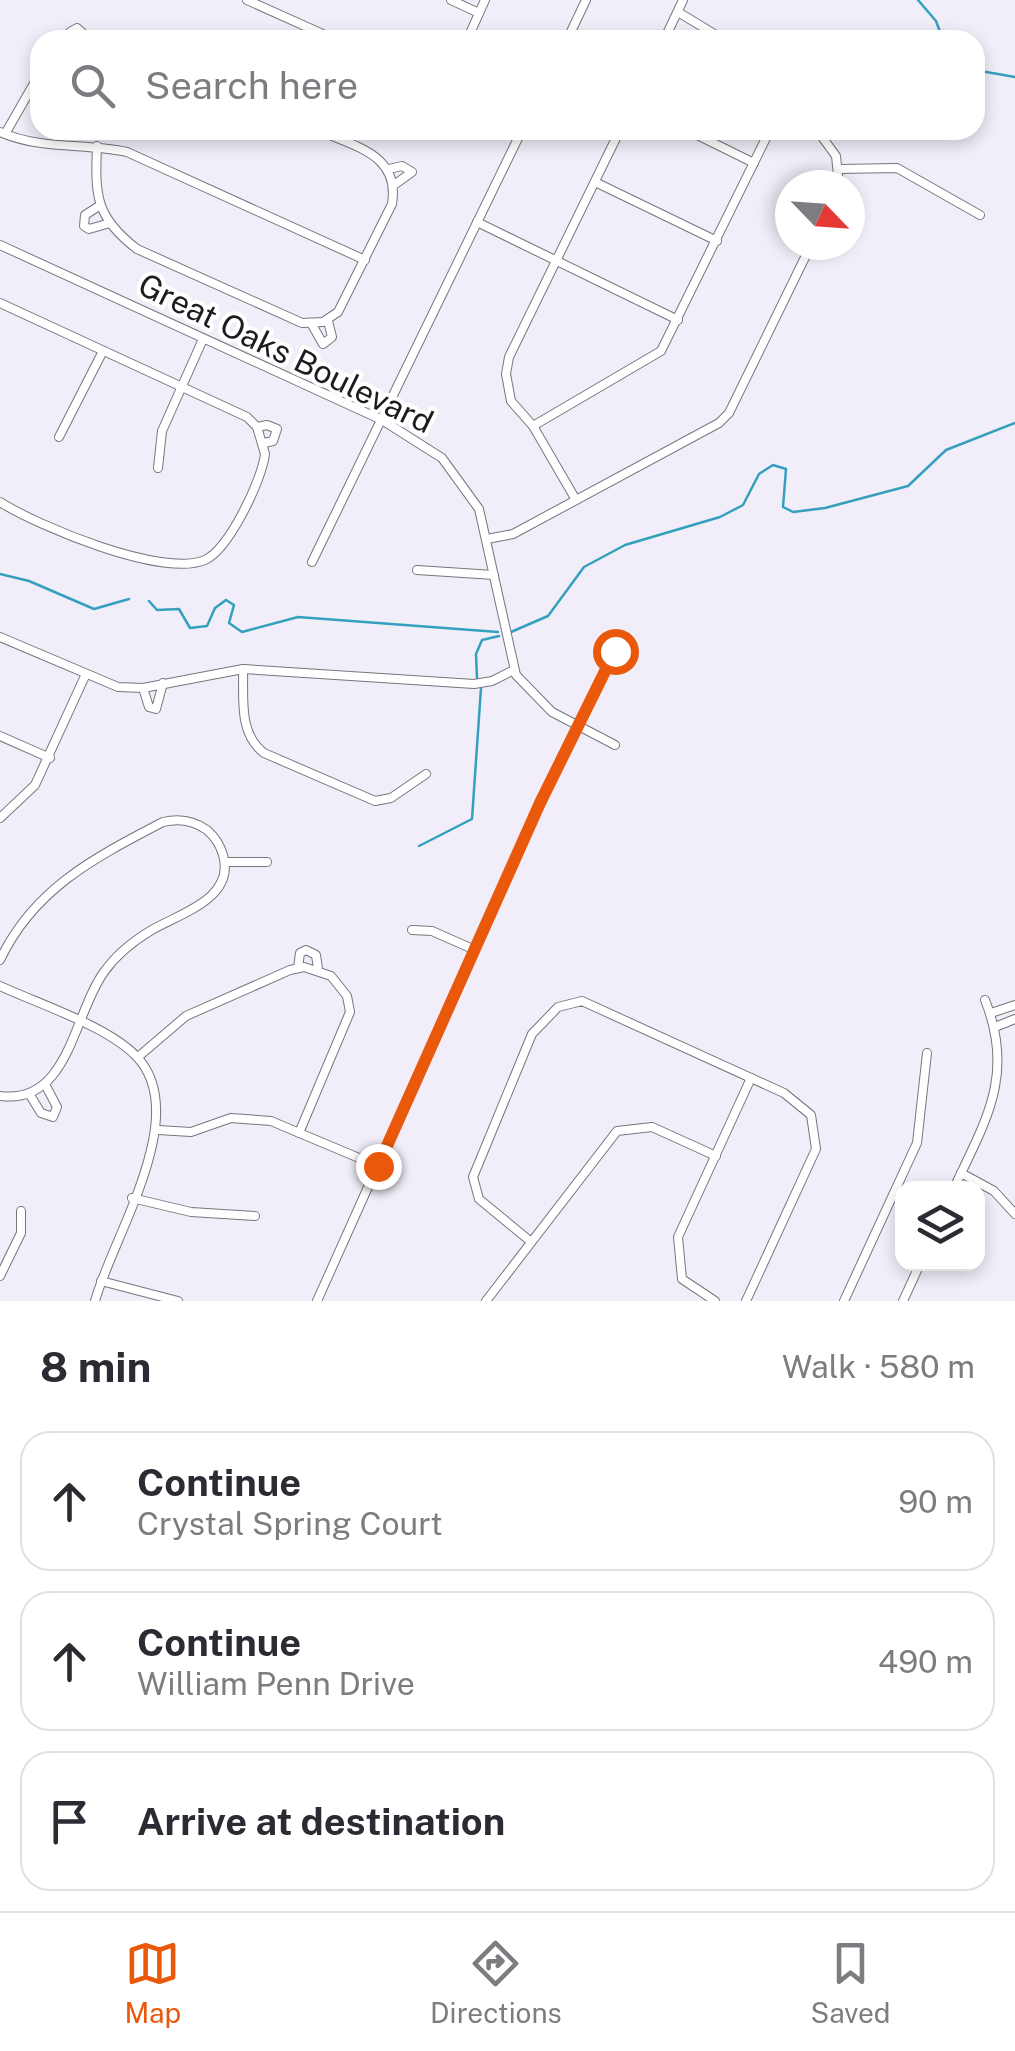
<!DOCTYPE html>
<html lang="en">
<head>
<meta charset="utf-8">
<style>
	:root { --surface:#fff; --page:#f2f2f3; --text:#2b2b33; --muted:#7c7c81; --line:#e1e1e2; --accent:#ea580c }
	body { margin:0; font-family:"Public Sans",sans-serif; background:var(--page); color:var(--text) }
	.controls { position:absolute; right:30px; bottom:30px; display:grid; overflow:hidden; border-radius:20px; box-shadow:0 5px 15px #0003 }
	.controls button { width:90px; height:90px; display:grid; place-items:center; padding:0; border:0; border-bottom:2px solid var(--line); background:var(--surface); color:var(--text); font:50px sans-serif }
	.compass { position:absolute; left:775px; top:170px; width:90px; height:90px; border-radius:50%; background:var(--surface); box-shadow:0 5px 15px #0003; rotate:115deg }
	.stop { position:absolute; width:30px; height:30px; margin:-22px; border:8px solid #ea580c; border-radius:50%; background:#fff }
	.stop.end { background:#ea580c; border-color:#fff; box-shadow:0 2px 10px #0008 }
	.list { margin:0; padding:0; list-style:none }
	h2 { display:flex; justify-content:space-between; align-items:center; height:130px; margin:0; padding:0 40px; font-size:42px }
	h2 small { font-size:32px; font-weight:400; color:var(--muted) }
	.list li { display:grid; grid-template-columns:65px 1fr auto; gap:30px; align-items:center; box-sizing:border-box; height:140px; margin:0 20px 20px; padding:0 20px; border:2px solid var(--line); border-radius:30px }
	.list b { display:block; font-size:38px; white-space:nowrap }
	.list p { margin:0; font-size:32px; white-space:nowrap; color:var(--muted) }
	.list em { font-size:32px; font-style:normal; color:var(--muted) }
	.icon { flex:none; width:55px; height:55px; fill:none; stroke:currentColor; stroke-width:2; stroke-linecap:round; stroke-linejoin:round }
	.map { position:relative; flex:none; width:1015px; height:1301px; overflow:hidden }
	.search { position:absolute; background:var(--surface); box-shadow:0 5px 15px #0003; left:30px; right:30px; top:30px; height:110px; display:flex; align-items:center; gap:25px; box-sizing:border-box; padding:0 35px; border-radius:30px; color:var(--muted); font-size:38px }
	.sheet { height:610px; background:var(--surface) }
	nav { display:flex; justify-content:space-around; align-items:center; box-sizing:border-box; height:140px; border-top:2px solid var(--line); background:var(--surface); font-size:28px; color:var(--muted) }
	nav a { display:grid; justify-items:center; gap:5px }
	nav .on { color:var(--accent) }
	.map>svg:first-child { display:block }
</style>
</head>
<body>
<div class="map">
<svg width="1015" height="1301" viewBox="0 0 1015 1301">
	<rect width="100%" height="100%" fill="#f1eef9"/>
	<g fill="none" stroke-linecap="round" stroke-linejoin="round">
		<g stroke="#35a0be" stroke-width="2.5">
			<polyline points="918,0 936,21 943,40"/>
			<polyline points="975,70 1015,77"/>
			<polyline points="0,574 29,581 94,609 129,599"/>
			<polyline points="149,601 157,610 179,609 190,628 207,626 215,608 226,600 234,605 229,623 242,632 298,617 498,632"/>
			<polyline points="511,632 548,616 584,567 625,545 720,517 743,505 759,474 773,465 786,469 783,507 793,512 825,508 908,486 946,450 1015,423"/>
			<polyline points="477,678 476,654 482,640 499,636"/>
			<polyline points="419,846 472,819 481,688"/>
		</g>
		<g stroke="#77757e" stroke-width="10">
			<g id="street">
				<polyline points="247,0 336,40"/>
				<polyline points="451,0 479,13"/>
				<polyline points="678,12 724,40"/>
				<polyline points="70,40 70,32 77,28 90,40"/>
				<polyline points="467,40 485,0"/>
				<polyline points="567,40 586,0"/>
				<polyline points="664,40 683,0"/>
				<polyline points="687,130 754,163"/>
				<polyline points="817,130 836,156 839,185"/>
				<path d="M0 132C41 150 84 143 127 152L365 260"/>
				<polyline points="5,134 40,73"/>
				<path d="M97 146C95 195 95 217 137 249L302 323 323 322 338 312 392 204C400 154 355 147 318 130"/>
				<polyline points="389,169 402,166 412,172 394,185"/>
				<polyline points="839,169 897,168 980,215"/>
				<polyline points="595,182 717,241"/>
				<polyline points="99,206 85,215 84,226 89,229 110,223"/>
				<polyline points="477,222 678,320"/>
				<polyline points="0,245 382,420 442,458 479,509 516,675 552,712 615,745"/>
				<path d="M0 303 247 417 257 427 265 454C262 480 229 549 205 560 162 578 38 526 0 502"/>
				<polyline points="311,323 323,344 332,337 328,321"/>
				<polyline points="533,426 661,351 770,130"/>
				<polyline points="257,427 267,425 277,429 273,441 264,443"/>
				<polyline points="59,437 103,351"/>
				<polyline points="158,468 162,431 203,339"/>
				<polyline points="576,500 533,426 511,401 506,374 509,357 620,130"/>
				<polyline points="487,539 513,534 719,423 729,413 811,245"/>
				<polyline points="312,562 522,130"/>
				<polyline points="417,570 494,575"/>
				<polyline points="0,637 118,687 143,688 243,669 474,684 492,681 514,670"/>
				<path d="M243 669C244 698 238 733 264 753L375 801 391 798 426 774"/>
				<polyline points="143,688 149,707 156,709 163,683"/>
				<polyline points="0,736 50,758"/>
				<polyline points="0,818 35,785 85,676"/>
				<polyline points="225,862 267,862"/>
				<polyline points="412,930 432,931 475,950"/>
				<path d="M0 960C34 888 96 857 163 822 179 818 193 820 207 830 215 837 220 844 223 855 236 899 178 914 150 931 132 942 116 955 104 972 73 1015 69 1105 0 1096"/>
				<polyline points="298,968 300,953 306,950 316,955 318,969"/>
				<path d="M0 986C39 1004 107 1026 136 1056 193 1114 113 1236 95 1301"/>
				<polyline points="991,1013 1015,1005"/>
				<polyline points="995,1027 1015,1019"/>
				<polyline points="138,1057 186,1016 290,970 304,967 331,976 347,996 350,1012 299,1133"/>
				<polyline points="30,1095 41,1113 53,1117 57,1107 46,1086"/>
				<polyline points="158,1130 191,1132 231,1118 271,1121 378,1166"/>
				<polyline points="961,1173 994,1191 1015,1214"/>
				<path d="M954 1188C986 1120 1015 1075 985 1000"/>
				<polyline points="132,1198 191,1212 255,1216"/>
				<polyline points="530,1241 479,1199 473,1177 532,1034 558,1007 582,1001 784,1093 811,1115 816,1149 746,1301"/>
				<polyline points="0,1276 21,1233 21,1211"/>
				<polyline points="101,1281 178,1301"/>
				<polyline points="317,1301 540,803 615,651"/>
				<polyline points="486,1301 617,1131 652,1127 716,1156"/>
				<polyline points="715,1301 682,1279 678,1237 751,1078"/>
				<polyline points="844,1301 917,1143 927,1053"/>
				<polyline points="903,1301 920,1264"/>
			</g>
		</g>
		<use href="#street" stroke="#fff" stroke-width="8"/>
	</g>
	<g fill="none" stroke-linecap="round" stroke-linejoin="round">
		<polyline stroke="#ea580c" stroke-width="12" points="378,1166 540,803 615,651"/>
	</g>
	<g text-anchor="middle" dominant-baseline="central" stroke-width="8" stroke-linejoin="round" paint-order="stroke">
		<g font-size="32" fill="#1c1b1f" stroke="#fff">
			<text transform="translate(286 353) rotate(26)">Great Oaks Boulevard</text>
		</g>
	</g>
</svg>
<div class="controls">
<button><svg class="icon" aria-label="layers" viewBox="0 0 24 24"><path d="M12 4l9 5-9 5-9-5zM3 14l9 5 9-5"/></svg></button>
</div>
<svg class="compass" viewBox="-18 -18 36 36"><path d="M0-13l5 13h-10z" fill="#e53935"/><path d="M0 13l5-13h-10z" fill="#7c7c81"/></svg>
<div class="stop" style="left:615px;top:651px"></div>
<div class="stop end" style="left:378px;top:1166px"></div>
<div class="search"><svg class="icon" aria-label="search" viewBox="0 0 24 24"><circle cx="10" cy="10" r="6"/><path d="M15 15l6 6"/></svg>Search here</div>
</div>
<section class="sheet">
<h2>8 min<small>Walk · 580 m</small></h2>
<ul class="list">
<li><svg class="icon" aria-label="ahead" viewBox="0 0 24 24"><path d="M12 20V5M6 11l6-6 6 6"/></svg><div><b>Continue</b><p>Crystal Spring Court</p></div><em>90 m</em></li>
<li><svg class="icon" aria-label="ahead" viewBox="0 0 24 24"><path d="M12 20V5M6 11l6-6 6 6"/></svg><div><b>Continue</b><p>William Penn Drive</p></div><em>490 m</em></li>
<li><svg class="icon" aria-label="arrive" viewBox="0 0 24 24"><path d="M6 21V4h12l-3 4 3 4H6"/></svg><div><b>Arrive at destination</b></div></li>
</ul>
</section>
<nav>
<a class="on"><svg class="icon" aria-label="map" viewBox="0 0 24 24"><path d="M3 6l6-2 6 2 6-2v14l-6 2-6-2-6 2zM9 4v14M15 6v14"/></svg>Map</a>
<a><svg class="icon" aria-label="directions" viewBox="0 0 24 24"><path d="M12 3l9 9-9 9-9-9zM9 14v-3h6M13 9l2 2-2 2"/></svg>Directions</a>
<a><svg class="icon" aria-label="saved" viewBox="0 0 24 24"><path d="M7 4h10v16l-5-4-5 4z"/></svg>Saved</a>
</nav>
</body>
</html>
